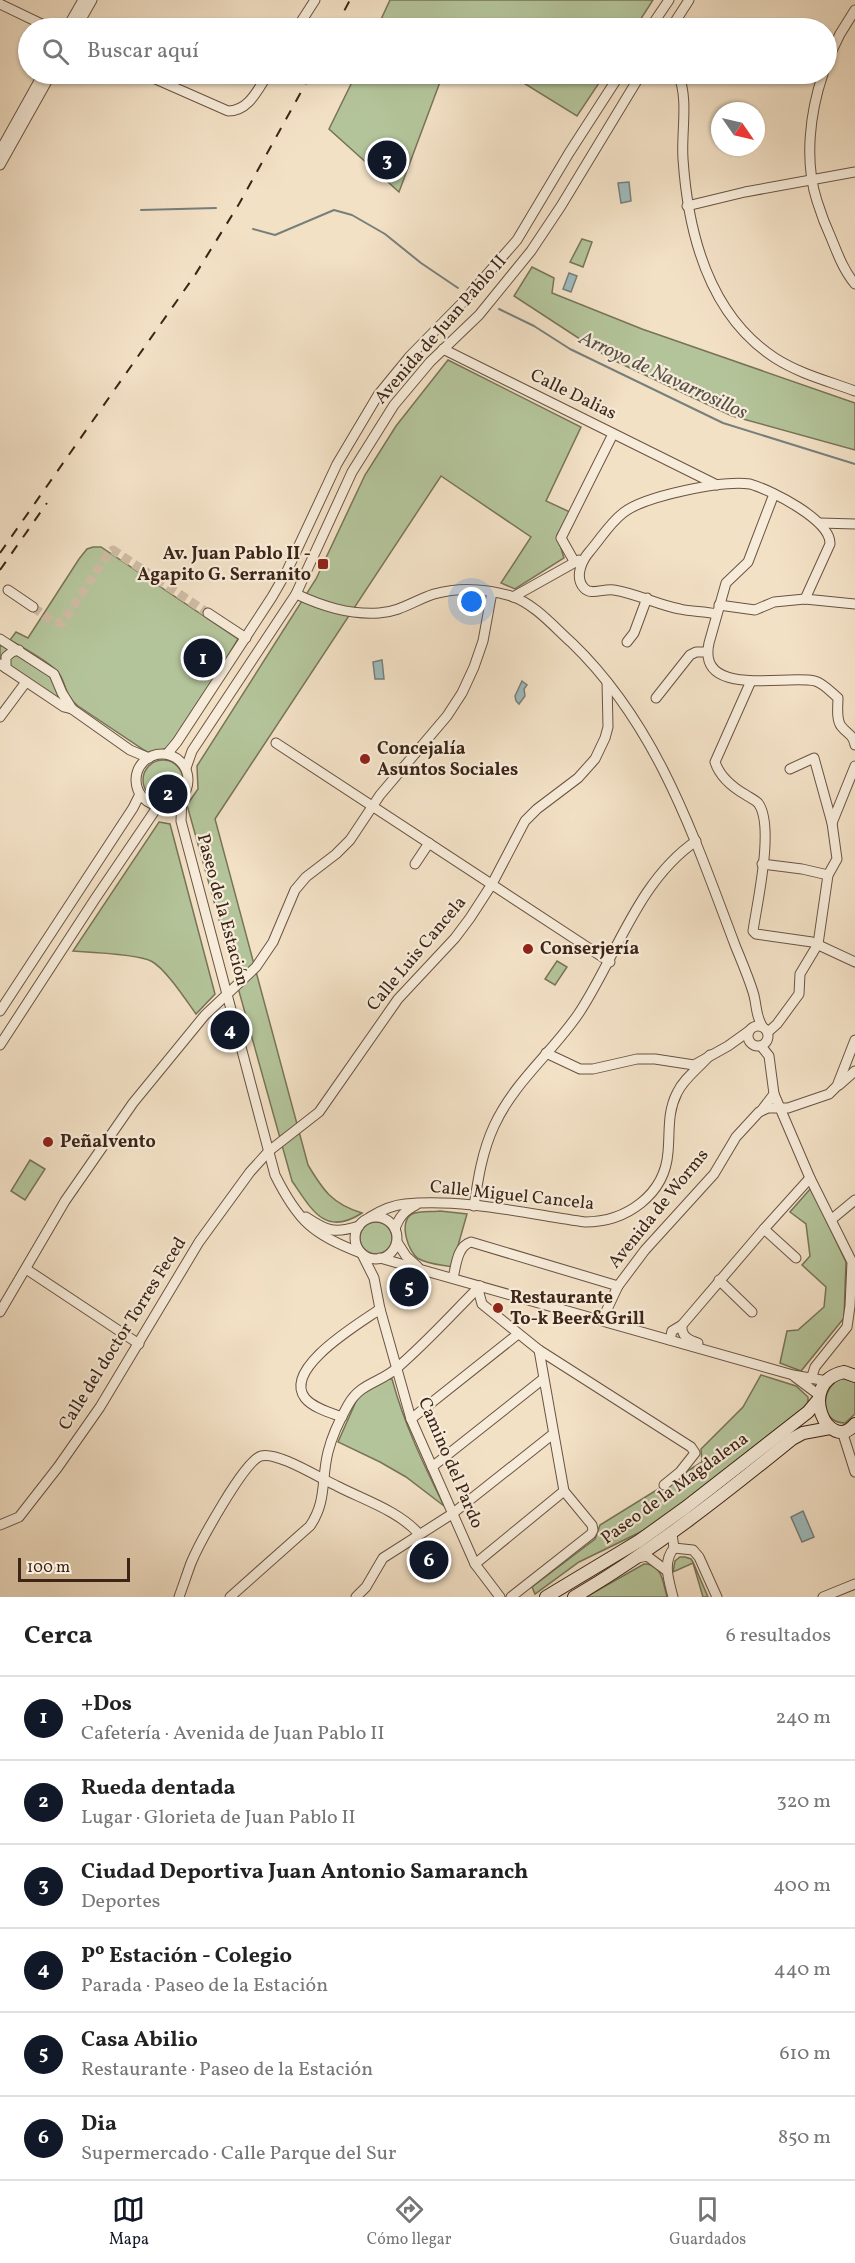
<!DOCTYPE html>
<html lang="es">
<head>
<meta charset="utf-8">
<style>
	:root { --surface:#fff; --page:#f2f2f2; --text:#222; --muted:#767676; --line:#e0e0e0; --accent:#111827 }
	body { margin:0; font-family:Vollkorn,serif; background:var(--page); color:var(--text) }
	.compass { position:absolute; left:711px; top:102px; width:54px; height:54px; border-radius:50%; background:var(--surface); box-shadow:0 2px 4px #0004; rotate:124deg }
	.scale { position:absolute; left:18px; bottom:15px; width:112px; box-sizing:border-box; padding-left:6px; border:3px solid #3c2417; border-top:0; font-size:16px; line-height:21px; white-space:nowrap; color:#3c2417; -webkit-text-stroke:4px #f7ecda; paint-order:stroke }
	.you { position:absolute; left:472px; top:602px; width:21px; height:21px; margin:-15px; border:4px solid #fff; border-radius:50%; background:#1a73e8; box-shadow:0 0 0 9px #1a73e833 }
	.badge { display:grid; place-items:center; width:39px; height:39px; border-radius:50%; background:var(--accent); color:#fff; font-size:20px; font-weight:700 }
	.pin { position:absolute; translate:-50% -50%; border:3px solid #fff; box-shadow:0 2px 6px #0006 }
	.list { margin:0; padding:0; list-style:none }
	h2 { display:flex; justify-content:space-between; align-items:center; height:78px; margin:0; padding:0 24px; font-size:26px }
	h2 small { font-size:20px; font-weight:400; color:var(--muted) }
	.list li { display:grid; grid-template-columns:39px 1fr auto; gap:18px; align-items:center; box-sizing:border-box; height:84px; padding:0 24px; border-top:2px solid var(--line) }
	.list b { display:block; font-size:22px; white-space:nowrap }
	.list p { margin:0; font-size:20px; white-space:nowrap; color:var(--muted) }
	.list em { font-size:20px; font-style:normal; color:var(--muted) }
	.icon { flex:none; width:33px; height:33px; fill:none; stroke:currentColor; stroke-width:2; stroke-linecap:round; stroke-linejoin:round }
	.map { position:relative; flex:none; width:855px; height:1597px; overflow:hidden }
	.search { position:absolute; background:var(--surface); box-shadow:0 2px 4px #0004; left:18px; right:18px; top:18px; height:66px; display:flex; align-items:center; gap:15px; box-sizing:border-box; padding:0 21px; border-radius:33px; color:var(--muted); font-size:22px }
	.sheet { height:582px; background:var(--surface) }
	nav { display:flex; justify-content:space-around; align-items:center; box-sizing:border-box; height:84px; border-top:2px solid var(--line); background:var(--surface); font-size:16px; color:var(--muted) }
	nav a { display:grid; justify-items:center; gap:3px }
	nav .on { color:var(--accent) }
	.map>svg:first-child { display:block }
</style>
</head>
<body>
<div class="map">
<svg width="855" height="1597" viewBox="0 0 855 1597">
	<rect width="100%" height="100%" fill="#f3e1c6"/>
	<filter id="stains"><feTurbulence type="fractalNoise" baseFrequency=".00333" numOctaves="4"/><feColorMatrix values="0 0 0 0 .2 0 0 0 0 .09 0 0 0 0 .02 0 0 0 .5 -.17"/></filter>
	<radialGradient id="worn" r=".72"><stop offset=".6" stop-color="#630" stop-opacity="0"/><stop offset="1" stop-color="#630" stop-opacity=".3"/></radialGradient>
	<g fill="#b4c49a" stroke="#787458" stroke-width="1.5">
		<polygon points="390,0 653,0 635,28 377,28"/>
		<polygon points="356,74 443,74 399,192 329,129"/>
		<polygon points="509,74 605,74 577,116"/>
		<polygon points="582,239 592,242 583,267 570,262"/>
		<polygon points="532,267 554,278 552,293 642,329 855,403 855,450 732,416 609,358 514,296"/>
		<path d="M448 360 581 427 546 501 570 512 557 535 564 558 515 589 501 583 531 537 441 476 215 819 308 1165C323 1190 332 1204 362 1213 325 1237 312 1210 292 1181L187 805 198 789 197 766 316 579 365 475 396 426Z"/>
		<path d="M93 547H101L238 639 207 691 168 748 149 753 144 750 78 706C62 693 67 680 56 670 43 658 25 649 10 640L16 632 28 638 79 559 87 549Z"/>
		<polygon points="6,645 39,666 53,680 65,704 0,661 0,646"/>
		<circle cx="163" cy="780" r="20"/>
		<path d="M159 822 170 824 215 994 196 1014C186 1000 165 968 151 961 139 954 89 952 73 951Z"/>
		<polygon points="557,961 567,967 555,985 545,979"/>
		<polygon points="30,1160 45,1169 25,1200 11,1191"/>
		<polygon points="811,1188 846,1262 844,1318 801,1371 780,1363 787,1331 798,1330 824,1307 826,1287 802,1265 810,1256 806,1224 790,1212"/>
		<path d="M440 1211 467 1214 452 1267C442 1265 428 1264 419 1259 408 1253 398 1221 412 1214 419 1211 432 1212 440 1211Z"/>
		<circle cx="376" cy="1238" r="16"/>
		<polygon points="761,1375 796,1386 808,1397 808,1404 655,1525 579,1562 535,1594 532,1587 595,1539 600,1525 702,1462 701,1449 743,1407"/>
		<path d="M841 1378 855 1382V1414L845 1423C819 1423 820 1388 841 1378Z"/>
		<path d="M388 1379H392C404 1424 424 1465 444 1506L406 1477 380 1462 338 1442 358 1397 366 1389Z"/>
		<polygon points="685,1557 691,1559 693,1562 708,1597 703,1597 693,1563 673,1572 675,1561 680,1557"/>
		<path d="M644 1564C662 1563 663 1583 667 1597H586Z"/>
	</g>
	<g fill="#9ebbbd" stroke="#777f7b" stroke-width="1.5">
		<polygon points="629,182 631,201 621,203 618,183"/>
		<polygon points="569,273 577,276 571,292 563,289"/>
		<polygon points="382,660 384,679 375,679 373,662"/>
		<polygon points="522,681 527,685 524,689 525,696 519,704 516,701 515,696"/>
		<polygon points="803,1511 814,1537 802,1542 791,1517"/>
	</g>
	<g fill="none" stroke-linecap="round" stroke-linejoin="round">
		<g stroke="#777f7b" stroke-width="2">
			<polyline points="141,210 216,208"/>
			<polyline points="253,229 275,235 334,210 352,215 385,234 421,263 458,288"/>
			<polyline points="499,309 534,326 570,349 723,423 855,464"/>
		</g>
		<polyline stroke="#cebba3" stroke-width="9" stroke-dasharray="9 4.5" stroke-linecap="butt" points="33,607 53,622 62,623 108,554 113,550 208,613"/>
		<g stroke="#6a5343" stroke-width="11">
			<g id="street">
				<polyline points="0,4 50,28"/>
				<polyline points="67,28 83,0"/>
				<polyline points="76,28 92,0"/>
				<polyline points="297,28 315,0"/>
				<polyline points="650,28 669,0"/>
				<polyline points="671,28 689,0"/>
				<polyline points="826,63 840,34 855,10"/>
				<path d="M144 74 228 111C249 111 258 89 268 74"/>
				<path d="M678 74C689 99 681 132 683 159 688 233 709 315 775 358 800 374 828 381 855 391"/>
				<path d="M823 74C810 112 804 161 817 201 821 214 826 227 832 240 838 255 844 271 855 284"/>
				<polyline points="0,151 43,74"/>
				<polyline points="0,165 51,74"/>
				<polyline points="687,206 745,192 855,172"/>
				<polyline points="443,349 717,485"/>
				<path d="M774 494 748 562 726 583 709 643C697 699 787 674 815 681 823 683 831 692 838 698 838 706 836 719 841 726 847 734 853 734 855 745"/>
				<polyline points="820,523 855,524"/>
				<polyline points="574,561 561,538 613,434"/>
				<polyline points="8,590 33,607"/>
				<path d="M296 594C322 606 349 615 379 613 400 612 415 600 434 594 459 587 487 589 511 596 535 604 554 627 572 643 658 726 694 837 735 945 741 960 748 976 753 992 757 1004 755 1014 762 1026"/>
				<polyline points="513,597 579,560"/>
				<polyline points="719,605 755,610 774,602 805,599 855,604"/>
				<polyline points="208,613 246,638"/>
				<path d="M716 614C704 611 692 612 680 609 658 605 638 594 614 590 604 588 591 596 584 588 574 577 582 560 590 551 601 538 610 523 623 513 644 496 723 480 750 484 771 490 831 520 830 544L805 599"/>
				<polyline points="0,639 54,674 62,693 72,709"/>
				<polyline points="627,642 634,633 647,598"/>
				<polyline points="0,664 64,707 72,709 130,750 149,758"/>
				<polyline points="6,668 6,657 12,652 19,650"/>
				<path d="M751 681 715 762C720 777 732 787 746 795 749 797 755 800 758 803 775 825 757 903 753 931L756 934 812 942 855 962"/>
				<polyline points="656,698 690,655 696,652 707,652"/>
				<polyline points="0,717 26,682"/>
				<polyline points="276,743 610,962"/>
				<circle cx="162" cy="780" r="26"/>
				<polyline points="167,754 177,742 272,597 287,571 337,464 378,395 410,356 462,303 517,240 569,153 620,74"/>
				<polyline points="186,768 192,751 296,594 352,472 394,405 430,362 479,315 531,251 561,206 641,74"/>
				<polyline points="790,769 814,758 832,823"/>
				<path d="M182 798 181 821 275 1175C298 1221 313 1235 361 1253"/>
				<polyline points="415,864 429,843"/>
				<polyline points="762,864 802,869 828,875"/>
				<polyline points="0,1011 133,808 140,794"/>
				<circle cx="758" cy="1036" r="10"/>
				<polyline points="768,1032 777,1024 799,994 800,974 818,944 828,875 837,859 832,823 855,766"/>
				<polyline points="0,1045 95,899 158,806"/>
				<polyline points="546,1053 580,1069 593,1069 637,1059 655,1059 694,1065 728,1046 749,1031"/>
				<polyline points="839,1085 855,1071"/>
				<polyline points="774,1094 810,1178 852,1262 850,1306 847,1327 815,1367 811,1379"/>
				<polyline points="761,1111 774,1094 769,1056 761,1046"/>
				<path d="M474 1206C478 1179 482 1152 494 1126 514 1082 552 1053 579 1013 617 955 638 881 696 841"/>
				<path d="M306 1217C327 1231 334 1234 359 1226"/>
				<path d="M370 1217C380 1211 393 1205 405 1204 462 1198 528 1214 585 1222 626 1222 665 1195 668 1152 670 1131 667 1113 677 1093 684 1078 699 1068 710 1055"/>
				<circle cx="376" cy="1238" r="21"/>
				<polyline points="832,1219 855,1200"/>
				<path d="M395 1229C399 1217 404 1211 416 1205"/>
				<polyline points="397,1242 406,1256 418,1267"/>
				<polyline points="362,1254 374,1278 380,1309 411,1419 475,1564 500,1597"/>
				<polyline points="380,1258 793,1375 827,1381"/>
				<polyline points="796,1258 764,1229 810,1178"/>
				<polyline points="26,1269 139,1344"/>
				<path d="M453 1278C456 1266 457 1246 471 1242L618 1286"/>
				<polyline points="719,1280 752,1312"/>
				<polyline points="480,1286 479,1293 482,1304 539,1350 691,1447 695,1453 680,1472 664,1485"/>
				<polyline points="0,1312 65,1201 133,1103 205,1015 256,967 273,942 295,890 306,877 336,854 350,840 380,795 447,716 462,693 474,667 483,641 492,592"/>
				<polyline points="602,1320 618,1286 645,1250 714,1174 736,1137 759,1112 768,1108 788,1108 829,1094 837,1086 855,1040"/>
				<path d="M682 1325C681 1336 688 1340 698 1343"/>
				<polyline points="670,1340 672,1331 682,1325 764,1229"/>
				<polyline points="795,1377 819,1395"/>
				<path d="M342 1417C331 1413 313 1408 305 1398 282 1368 362 1322 380 1309"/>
				<polyline points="411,1419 518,1334"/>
				<polyline points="842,1431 855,1472"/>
				<polyline points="432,1467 543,1379"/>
				<polyline points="0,1525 19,1517 58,1467 100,1407 199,1242 250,1172 269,1151 319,1112 398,999 455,938 470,918 492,884 525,821 537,809 578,778 595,759 605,738 608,727 607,682"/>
				<path d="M672 1534 674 1548C662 1562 669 1581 673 1597"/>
				<polyline points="674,1548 693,1550 699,1557 717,1597"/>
				<polyline points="638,1558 647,1556 667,1571"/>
				<polyline points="475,1564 564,1491"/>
				<path d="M179 1597C183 1586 187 1574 191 1563 199 1544 244 1461 261 1456 277 1451 321 1479 337 1486 364 1500 399 1511 419 1534"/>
				<path d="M230 1597 310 1526C327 1501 321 1480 328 1452 332 1436 340 1419 348 1405 361 1382 381 1383 398 1367 427 1342 453 1313 480 1286"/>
				<polyline points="356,1597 366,1587 383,1558 452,1514 553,1434"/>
				<polyline points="511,1597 591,1534 593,1530 592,1525 564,1491 539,1350"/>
				<polyline points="823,1597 855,1584"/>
			</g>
		</g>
		<g stroke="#3c2417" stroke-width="14">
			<g id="secondary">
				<path d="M855 1376 844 1372C795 1382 829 1456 855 1424"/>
				<polyline points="546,1597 639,1541 685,1508 808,1412 818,1400"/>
				<path d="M574 1597C652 1551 722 1496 792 1439L803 1433 830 1428"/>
			</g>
		</g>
		<use href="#street" stroke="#f7ecda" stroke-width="9"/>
		<use href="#secondary" stroke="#f7ecda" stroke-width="12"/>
		<g stroke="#3c2417" stroke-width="2" stroke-dasharray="10 10" stroke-linecap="butt">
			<polyline points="335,28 350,0"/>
			<polyline points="0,553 195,275 239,204 311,74"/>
			<polyline points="0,570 47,503"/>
		</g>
	</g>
	<g fill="#8f2418" stroke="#f7ecda" stroke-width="2">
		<rect x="317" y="558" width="12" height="12" rx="3"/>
		<circle cx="365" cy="759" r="6"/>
		<circle cx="528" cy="949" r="6"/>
		<circle cx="48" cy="1142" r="6"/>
		<circle cx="498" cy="1308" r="6"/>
	</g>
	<g text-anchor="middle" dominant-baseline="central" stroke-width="4.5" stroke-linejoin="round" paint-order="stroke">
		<g font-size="18" fill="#3c2417" stroke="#f7ecda">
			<text transform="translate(441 330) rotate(-49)">Avenida de Juan Pablo II</text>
			<text transform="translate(573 395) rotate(26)">Calle Dalias</text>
			<text transform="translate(222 910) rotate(75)">Paseo de la Estación</text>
			<text transform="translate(417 954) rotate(-50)">Calle Luis Cancela</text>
			<text transform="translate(512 1196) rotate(6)">Calle Miguel Cancela</text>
			<text transform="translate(659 1209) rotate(-51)">Avenida de Worms</text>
			<text transform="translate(123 1334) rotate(-58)">Calle del doctor Torres Feced</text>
			<text transform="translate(450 1463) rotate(67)">Camino del Pardo</text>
			<text transform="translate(675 1489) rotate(-36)">Paseo de la Magdalena</text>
		</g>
		<g font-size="18" font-weight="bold" fill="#3c2417" stroke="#f7ecda" text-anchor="start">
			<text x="311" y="554" text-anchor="end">Av. Juan Pablo II -<tspan x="311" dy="21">Agapito G. Serranito</tspan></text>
			<text x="377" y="749">Concejalía<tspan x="377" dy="21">Asuntos Sociales</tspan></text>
			<text x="540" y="949">Conserjería</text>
			<text x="60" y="1142">Peñalvento</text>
			<text x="510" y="1298">Restaurante<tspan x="510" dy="21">To-k Beer&amp;Grill</tspan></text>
		</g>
		<g font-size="20" font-style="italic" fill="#595149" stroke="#f7ecda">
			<text transform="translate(663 376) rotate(25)">Arroyo de Navarrosillos</text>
		</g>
	</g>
	<rect width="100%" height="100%" filter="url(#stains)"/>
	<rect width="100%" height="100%" fill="url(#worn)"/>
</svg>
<svg class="compass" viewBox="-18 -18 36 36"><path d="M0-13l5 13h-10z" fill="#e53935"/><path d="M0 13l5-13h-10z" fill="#767676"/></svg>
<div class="scale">100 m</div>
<div class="you"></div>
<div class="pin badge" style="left:203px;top:658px">1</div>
<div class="pin badge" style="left:168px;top:794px">2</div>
<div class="pin badge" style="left:387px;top:160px">3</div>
<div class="pin badge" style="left:230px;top:1030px">4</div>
<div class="pin badge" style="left:409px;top:1287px">5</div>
<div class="pin badge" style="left:429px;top:1560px">6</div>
<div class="search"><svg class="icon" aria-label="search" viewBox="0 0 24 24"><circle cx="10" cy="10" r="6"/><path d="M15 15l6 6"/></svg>Buscar aquí</div>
</div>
<section class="sheet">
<h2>Cerca<small>6 resultados</small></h2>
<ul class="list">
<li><span class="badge">1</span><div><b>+Dos</b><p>Cafetería · Avenida de Juan Pablo II</p></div><em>240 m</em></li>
<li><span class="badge">2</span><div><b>Rueda dentada</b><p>Lugar · Glorieta de Juan Pablo II</p></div><em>320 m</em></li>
<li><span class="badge">3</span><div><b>Ciudad Deportiva Juan Antonio Samaranch</b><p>Deportes</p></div><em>400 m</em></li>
<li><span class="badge">4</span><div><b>Pº Estación - Colegio</b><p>Parada · Paseo de la Estación</p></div><em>440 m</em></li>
<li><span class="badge">5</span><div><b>Casa Abilio</b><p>Restaurante · Paseo de la Estación</p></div><em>610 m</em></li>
<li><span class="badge">6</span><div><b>Dia</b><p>Supermercado · Calle Parque del Sur</p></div><em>850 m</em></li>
</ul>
</section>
<nav>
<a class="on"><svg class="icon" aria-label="map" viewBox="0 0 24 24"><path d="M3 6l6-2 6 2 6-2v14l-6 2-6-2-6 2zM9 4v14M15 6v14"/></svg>Mapa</a>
<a><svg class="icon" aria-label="directions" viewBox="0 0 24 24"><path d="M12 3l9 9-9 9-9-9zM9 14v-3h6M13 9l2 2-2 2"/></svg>Cómo llegar</a>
<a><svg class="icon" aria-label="saved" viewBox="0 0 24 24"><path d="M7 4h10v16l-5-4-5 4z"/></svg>Guardados</a>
</nav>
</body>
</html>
